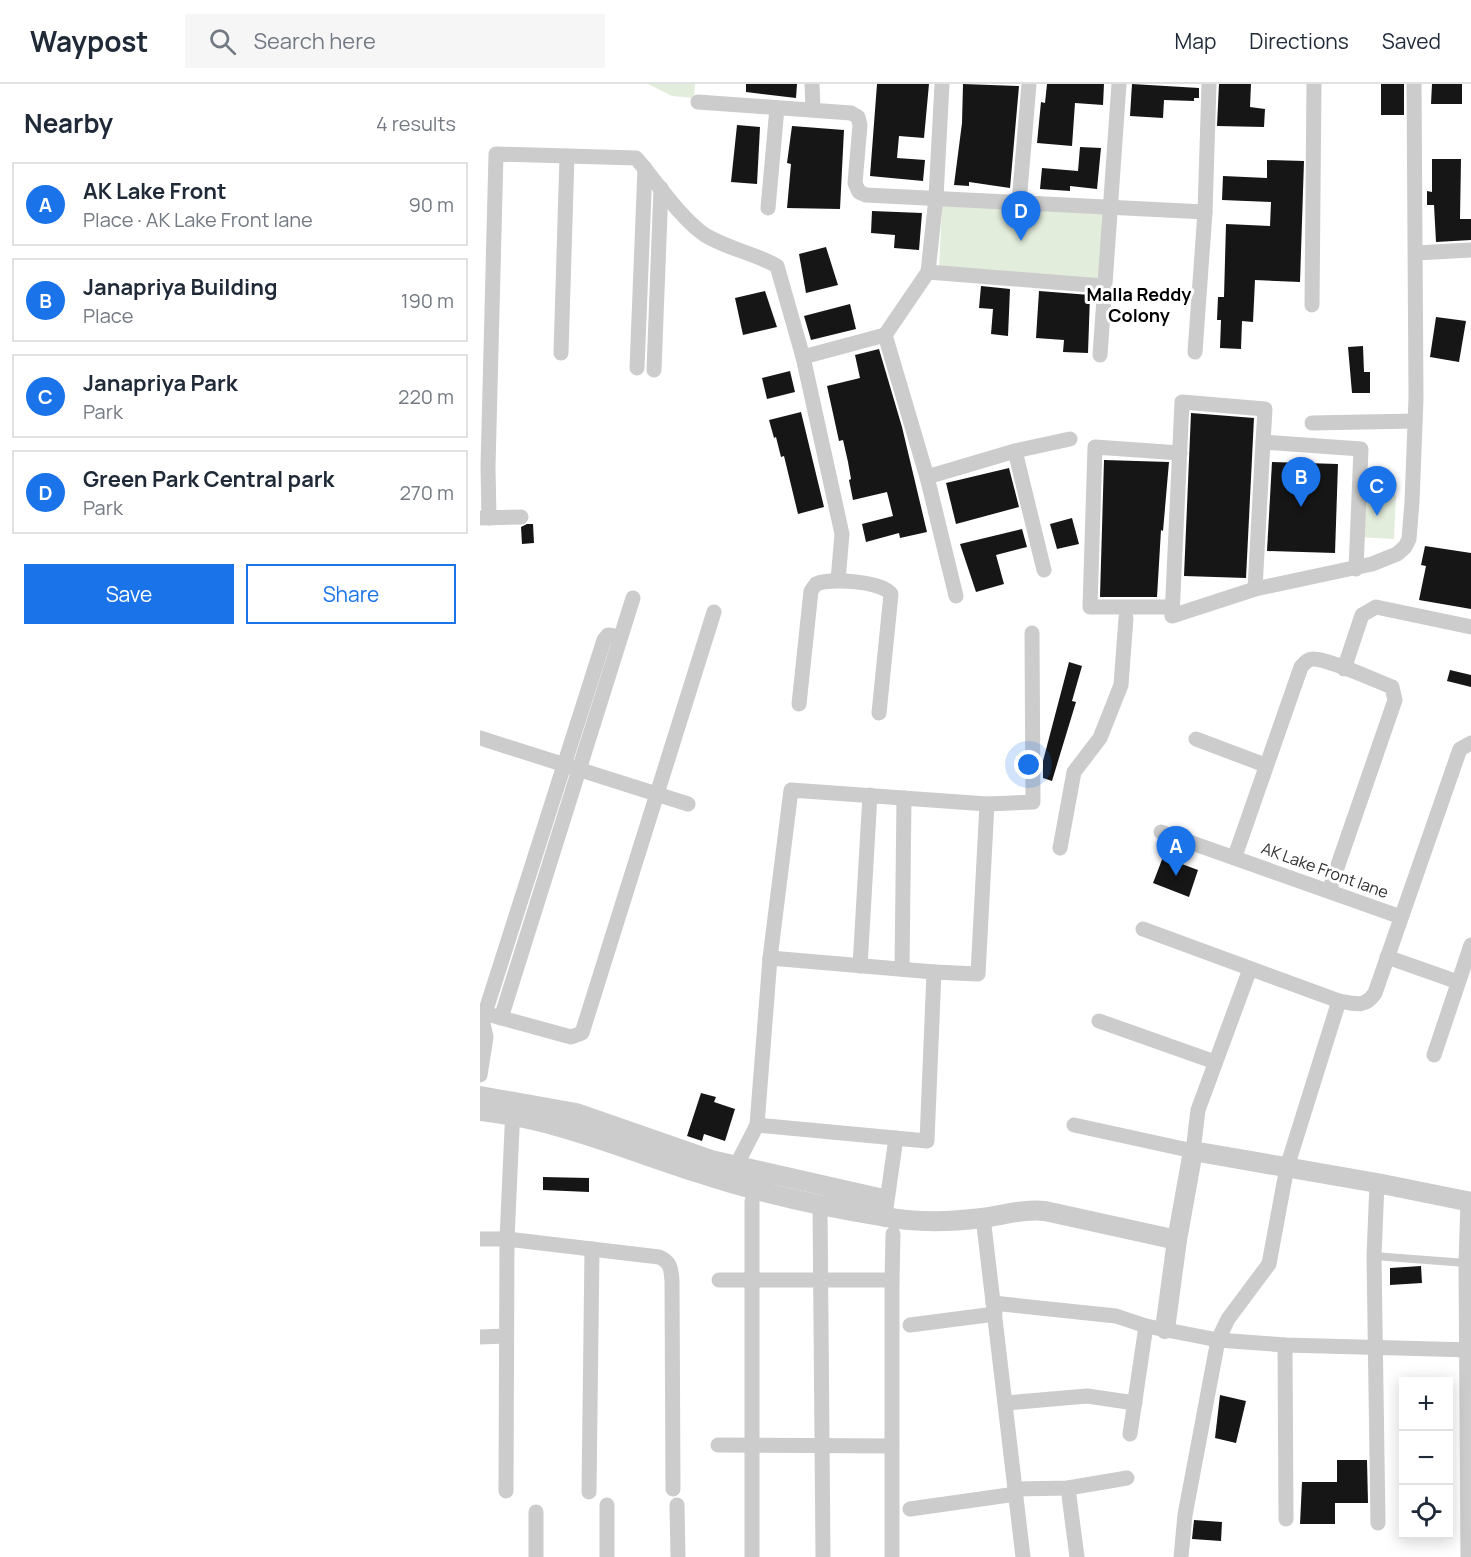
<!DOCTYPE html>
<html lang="en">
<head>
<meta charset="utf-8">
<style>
	:root { --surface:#fff; --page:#f6f6f7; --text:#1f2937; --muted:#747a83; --line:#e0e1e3; --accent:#1a73e8 }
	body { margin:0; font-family:Manrope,sans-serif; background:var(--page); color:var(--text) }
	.controls { position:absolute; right:18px; bottom:18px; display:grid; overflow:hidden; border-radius:0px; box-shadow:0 3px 15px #0003 }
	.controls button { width:54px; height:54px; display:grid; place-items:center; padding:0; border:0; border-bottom:2px solid var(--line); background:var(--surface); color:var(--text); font:30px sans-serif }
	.you { position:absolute; left:549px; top:681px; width:21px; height:21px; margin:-15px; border:4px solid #fff; border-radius:50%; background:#1a73e8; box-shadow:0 0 0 9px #1a73e833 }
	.badge { display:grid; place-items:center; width:39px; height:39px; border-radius:50%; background:var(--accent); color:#fff; font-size:20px; font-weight:700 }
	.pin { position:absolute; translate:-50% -50px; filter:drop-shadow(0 2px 3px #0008) }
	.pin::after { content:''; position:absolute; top:32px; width:21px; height:18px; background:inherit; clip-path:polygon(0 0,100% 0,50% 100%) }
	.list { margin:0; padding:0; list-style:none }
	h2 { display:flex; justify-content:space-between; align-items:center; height:78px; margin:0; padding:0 24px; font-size:26px }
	h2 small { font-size:20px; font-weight:400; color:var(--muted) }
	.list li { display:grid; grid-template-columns:39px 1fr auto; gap:18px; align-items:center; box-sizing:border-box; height:84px; margin:0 12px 12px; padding:0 12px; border:2px solid var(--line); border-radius:0px }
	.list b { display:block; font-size:22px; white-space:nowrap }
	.list p { margin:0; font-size:20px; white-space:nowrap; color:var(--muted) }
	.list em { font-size:20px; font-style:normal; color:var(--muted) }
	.actions { display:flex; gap:12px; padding:18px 24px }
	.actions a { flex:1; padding:14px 0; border:2px solid var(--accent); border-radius:0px; text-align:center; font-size:21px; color:var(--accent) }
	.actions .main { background:var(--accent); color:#fff }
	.icon { flex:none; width:33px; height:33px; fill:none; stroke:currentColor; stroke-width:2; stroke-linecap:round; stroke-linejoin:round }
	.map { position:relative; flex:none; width:991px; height:1473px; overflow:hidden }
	header { display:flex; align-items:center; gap:36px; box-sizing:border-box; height:84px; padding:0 30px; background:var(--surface); border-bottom:2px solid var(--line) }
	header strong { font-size:28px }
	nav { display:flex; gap:33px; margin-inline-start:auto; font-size:21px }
	.search { width:420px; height:54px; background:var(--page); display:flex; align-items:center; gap:15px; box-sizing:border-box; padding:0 21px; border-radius:0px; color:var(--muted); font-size:22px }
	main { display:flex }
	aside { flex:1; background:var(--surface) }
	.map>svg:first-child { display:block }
</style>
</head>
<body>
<header>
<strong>Waypost</strong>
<div class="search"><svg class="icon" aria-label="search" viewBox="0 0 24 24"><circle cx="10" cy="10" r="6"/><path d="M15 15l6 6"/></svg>Search here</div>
<nav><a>Map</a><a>Directions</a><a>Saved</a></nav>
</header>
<main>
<aside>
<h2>Nearby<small>4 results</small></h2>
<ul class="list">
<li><span class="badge">A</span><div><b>AK Lake Front</b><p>Place · AK Lake Front lane</p></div><em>90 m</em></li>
<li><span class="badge">B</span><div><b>Janapriya Building</b><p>Place</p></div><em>190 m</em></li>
<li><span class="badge">C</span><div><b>Janapriya Park</b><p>Park</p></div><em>220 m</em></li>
<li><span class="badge">D</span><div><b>Green Park Central park</b><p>Park</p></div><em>270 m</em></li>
</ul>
<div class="actions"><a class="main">Save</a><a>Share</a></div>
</aside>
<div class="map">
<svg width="991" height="1473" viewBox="0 0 991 1473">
	<rect width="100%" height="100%" fill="#fff"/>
	<g fill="#e3eddb">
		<polygon points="168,0 215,0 214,14 192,12"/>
		<polygon points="462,121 623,129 619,197 459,185"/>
		<polygon points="880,410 916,411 914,455 878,453"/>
	</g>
	<g fill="#161616">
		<polygon points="266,0 317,0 316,14 266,8"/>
		<polygon points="397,0 449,0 444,54 419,52 417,74 445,76 443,97 390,92"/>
		<polygon points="483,0 539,2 530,104 489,98 489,102 474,101 482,39"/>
		<polygon points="567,0 624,0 623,21 595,19 592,62 557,59 561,18 565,19"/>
		<polygon points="652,0 719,4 719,14 714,14 714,17 684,16 683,34 650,32"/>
		<polygon points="739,0 771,0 770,23 785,25 784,43 737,42"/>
		<rect x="901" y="0" width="23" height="31"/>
		<polygon points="952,0 982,0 982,20 951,20"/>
		<polygon points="257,41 280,43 277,100 251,98"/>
		<polygon points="312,42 364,46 360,125 307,124 311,80 307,79"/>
		<polygon points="600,63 621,64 617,105 590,102 590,107 560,105 562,84 598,87"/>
		<polygon points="952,75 981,75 980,135 991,135 991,156 956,158 954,121 947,121 947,107 952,108"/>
		<polygon points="787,76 824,77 820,198 775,196 773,238 762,237 761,265 740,264 741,236 737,236 738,213 744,213 746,140 790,142 791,118 742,116 743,92 787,94"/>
		<polygon points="392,127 442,129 439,166 414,164 415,151 391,149"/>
		<polygon points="346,163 358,201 326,209 319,170"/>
		<polygon points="501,202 530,205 528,252 511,250 513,225 499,224"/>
		<polygon points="285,207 297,243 263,251 255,214"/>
		<polygon points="559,207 610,211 608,269 583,268 584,256 556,254"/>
		<polygon points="370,220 376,245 331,256 324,232"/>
		<polygon points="956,233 986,237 979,278 950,273"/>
		<polygon points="883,262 884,288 890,288 890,309 872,309 868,263"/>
		<polygon points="399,265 422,343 447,448 420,454 419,449 386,458 382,440 413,432 407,408 373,416 369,396 371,395 368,378 363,356 359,357 347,302 380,294 375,271"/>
		<polygon points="310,287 315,308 287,315 282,294"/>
		<polygon points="321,328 344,423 318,430 304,372 301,373 296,353 294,354 289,336"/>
		<polygon points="711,329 774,334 766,494 704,492"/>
		<polygon points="624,376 689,378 683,447 681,446 677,513 620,513"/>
		<polygon points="792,378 858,380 855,469 787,467"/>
		<polygon points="529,384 539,423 476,440 466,399"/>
		<polygon points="592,434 599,460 577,465 570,440"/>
		<polygon points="47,440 53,440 54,459 42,460 41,443"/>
		<polygon points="542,445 547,463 516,471 524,500 496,508 480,460"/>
		<polygon points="945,462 991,469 991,525 939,516 946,482 941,481"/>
		<polygon points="589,578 602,582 592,617 596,618 572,697 563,694 563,677"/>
		<polygon points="970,586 991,591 991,603 967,597"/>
		<polygon points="683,773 718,786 709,813 673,799"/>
		<polygon points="221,1009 236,1013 234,1018 255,1025 245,1057 224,1050 222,1057 207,1052"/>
		<polygon points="63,1093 109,1094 109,1108 63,1106"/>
		<polygon points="941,1182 942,1199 910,1201 910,1184"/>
		<polygon points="740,1311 766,1317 756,1359 735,1354"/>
		<polygon points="857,1376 887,1376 888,1419 855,1419 855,1440 820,1440 822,1398 857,1398"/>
		<polygon points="714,1436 742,1438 741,1457 712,1455"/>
	</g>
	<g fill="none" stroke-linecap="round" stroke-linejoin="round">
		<polyline stroke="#ccc" stroke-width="8" points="894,1172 986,1179"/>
		<g stroke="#ccc" stroke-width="15">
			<polyline points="332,0 333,26"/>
			<polyline points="218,18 371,29 378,33 380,41 375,99 379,108 386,111 725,128"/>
			<polyline points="539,119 549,0"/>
			<polyline points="288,124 297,24"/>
			<polyline points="936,169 991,166"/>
			<polyline points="448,188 623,202"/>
			<polyline points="832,221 834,0"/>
			<polyline points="405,251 447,393 476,512"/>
			<polyline points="715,268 725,128 729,0"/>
			<polyline points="81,269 87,72"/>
			<polyline points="620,271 639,0"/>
			<polyline points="323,273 405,251 448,188 456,113 462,0"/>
			<polyline points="157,284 165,84"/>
			<polyline points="174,286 181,104"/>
			<polyline points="832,339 935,337"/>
			<polyline points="783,358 785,325 702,318 692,532 775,505 892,480 917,470 925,463 929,455 932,418 936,314 934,0"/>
			<polyline points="535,367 564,486"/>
			<polyline points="447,393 535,367 590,355"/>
			<polyline points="0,434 41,433"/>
			<path d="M9 434 8 383 16 70 156 74C176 97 200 134 225 151 248 165 274 169 297 182L323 273 362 450 358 496"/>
			<polyline points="775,505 783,358 881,365 876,485"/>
			<polyline points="692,523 610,523 615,363 700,369"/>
			<polyline points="864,585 882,531 896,523 991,543"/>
			<path d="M319 620 331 507 336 500C350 494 402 497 411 510L399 629"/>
			<polyline points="0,654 208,720"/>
			<polyline points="716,655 785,681"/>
			<polyline points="681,748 921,833"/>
			<polyline points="580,764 594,688 620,654 641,601 646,534"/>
			<path d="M755 772 821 583C825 579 827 575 833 575 849 575 894 596 912 603L915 616 849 807"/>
			<path d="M663 845 859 917C875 920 885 924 895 909L980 665 991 659"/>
			<polyline points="907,873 978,898"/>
			<polyline points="380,882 390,711"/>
			<polyline points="422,885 424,714"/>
			<polyline points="454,888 498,890 507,720"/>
			<polyline points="0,928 91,953 102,949 234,528"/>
			<polyline points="21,934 153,514"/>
			<polyline points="619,937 735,978"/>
			<polyline points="954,971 991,861"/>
			<polyline points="0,991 6,953 3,939 5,929 124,556 128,551 140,553"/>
			<polyline points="277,1041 447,1057 454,888 290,874"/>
			<polyline points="594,1041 713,1067 718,1026 770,885"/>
			<polyline points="256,1082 277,1041 290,874 311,706 507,720 553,718 552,549"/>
			<polyline points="897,1099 894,1172 898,1439"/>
			<polyline points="272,1117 272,1473"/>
			<polyline points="340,1120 343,1473"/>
			<polyline points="405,1131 416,1054"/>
			<polyline points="503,1133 543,1473"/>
			<path d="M0 1155H27L179 1173C191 1178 191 1185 192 1197L193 1405"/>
			<polyline points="239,1196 412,1196 412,1473"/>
			<polyline points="412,1196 413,1150"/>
			<polyline points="513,1219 636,1232 666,1242 738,1256 805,1261 991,1266"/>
			<polyline points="430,1241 515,1230"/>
			<polyline points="0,1253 26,1252"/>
			<polyline points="805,1261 806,1435"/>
			<polyline points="526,1319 607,1312 655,1319"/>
			<polyline points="650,1350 666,1242"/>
			<polyline points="238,1361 411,1362"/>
			<polyline points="588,1404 597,1473"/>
			<polyline points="536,1405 588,1404 647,1394"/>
			<polyline points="26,1407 27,1155 33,1023"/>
			<polyline points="109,1408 112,1165"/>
			<polyline points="127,1421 127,1473"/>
			<polyline points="197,1421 198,1473"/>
			<polyline points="430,1425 536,1410"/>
			<polyline points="56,1428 56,1473"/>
			<polyline points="701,1473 705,1431 738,1256 748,1235 789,1180 807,1083 859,917"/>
			<polyline points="988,1473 986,1179 988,1117"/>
		</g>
		<g stroke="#ccc" stroke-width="20">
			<polyline points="0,1012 96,1029 231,1076 399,1114 405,1133"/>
			<path d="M0 1027C77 1035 146 1066 219 1089 279 1109 344 1123 406 1133 438 1139 470 1138 502 1134 524 1131 542 1125 565 1127L697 1156"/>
			<polyline points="685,1245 697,1156 713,1067 897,1099 991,1118"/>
		</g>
	</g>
	<g text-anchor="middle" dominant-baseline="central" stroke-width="6" stroke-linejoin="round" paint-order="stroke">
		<g font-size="16" fill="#2f2f2f" stroke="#fff">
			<text transform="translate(845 786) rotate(20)">AK Lake Front lane</text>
		</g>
		<g font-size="18" font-weight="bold" fill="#000" stroke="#fff">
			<text x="659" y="210">Malla Reddy<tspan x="659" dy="21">Colony</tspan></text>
		</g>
	</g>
</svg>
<div class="controls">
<button>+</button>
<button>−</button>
<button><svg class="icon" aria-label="locate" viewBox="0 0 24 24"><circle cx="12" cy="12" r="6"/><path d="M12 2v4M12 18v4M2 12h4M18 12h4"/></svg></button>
</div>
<div class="you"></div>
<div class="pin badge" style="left:696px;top:792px">A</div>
<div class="pin badge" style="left:821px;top:423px">B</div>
<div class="pin badge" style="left:897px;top:432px">C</div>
<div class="pin badge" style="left:541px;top:157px">D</div>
</div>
</main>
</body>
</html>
